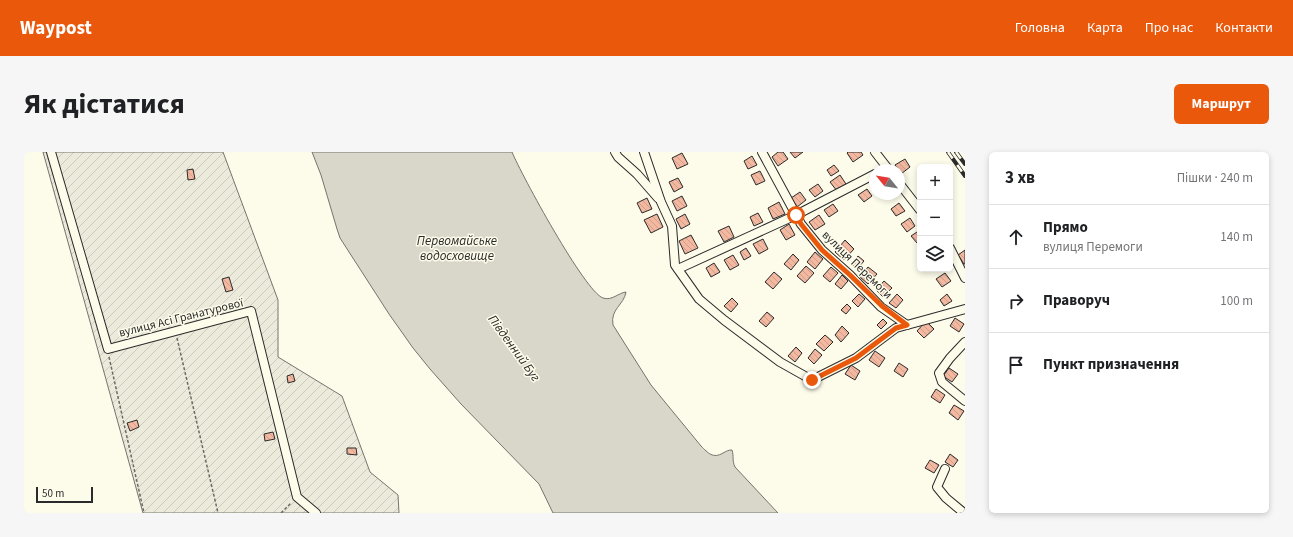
<!DOCTYPE html>
<html lang="uk">
<head>
<meta charset="utf-8">
<style>
	:root { --surface:#fff; --page:#f6f6f6; --text:#202124; --muted:#757577; --line:#e0e0e0; --accent:#ea580c }
	body { margin:0; font-family:"Source Sans 3",sans-serif; background:var(--page); color:var(--text) }
	.controls { position:absolute; right:12px; top:12px; display:grid; overflow:hidden; border-radius:6px; box-shadow:0 2px 6px #0003 }
	.controls button { width:36px; height:36px; display:grid; place-items:center; padding:0; border:0; border-bottom:1px solid var(--line); background:var(--surface); color:var(--text); font:20px sans-serif }
	.compass { position:absolute; left:845px; top:12px; width:36px; height:36px; border-radius:50%; background:var(--surface); box-shadow:0 2px 6px #0003; rotate:300deg }
	.scale { position:absolute; left:12px; bottom:10px; width:57px; box-sizing:border-box; padding-left:4px; border:2px solid #2b2b2b; border-top:0; font-size:11px; line-height:14px; white-space:nowrap; color:#2b2b2b; -webkit-text-stroke:3px #fdfbea; paint-order:stroke }
	.stop { position:absolute; width:12px; height:12px; margin:-9px; border:3px solid #ea580c; border-radius:50%; background:#fff }
	.stop.end { background:#ea580c; border-color:#fff; box-shadow:0 1px 4px #0008 }
	.list { margin:0; padding:0; list-style:none }
	h2 { display:flex; justify-content:space-between; align-items:center; height:52px; margin:0; padding:0 16px; font-size:17px }
	h2 small { font-size:13px; font-weight:400; color:var(--muted) }
	.list li { display:grid; grid-template-columns:26px 1fr auto; gap:12px; align-items:center; box-sizing:border-box; height:64px; padding:0 16px; border-top:1px solid var(--line) }
	.list b { display:block; font-size:15px; white-space:nowrap }
	.list p { margin:0; font-size:13px; white-space:nowrap; color:var(--muted) }
	.list em { font-size:13px; font-style:normal; color:var(--muted) }
	.icon { flex:none; width:22px; height:22px; fill:none; stroke:currentColor; stroke-width:2; stroke-linecap:round; stroke-linejoin:round }
	.map { position:relative; flex:none; width:941px; height:361px; overflow:hidden; border-radius:6px }
	header { display:flex; align-items:center; gap:24px; box-sizing:border-box; height:56px; padding:0 20px; background:var(--accent); color:#fff }
	header strong { font-size:19px }
	nav { display:flex; gap:22px; margin-inline-start:auto; font-size:14px }
	.intro { display:flex; align-items:center; justify-content:space-between; box-sizing:border-box; height:96px; padding:0 24px }
	h1 { margin:0; font-size:28px }
	.button { padding:10px 18px; border-radius:6px; background:var(--accent); color:#fff; font-size:14px; font-weight:700 }
	main { display:flex; gap:24px; padding:0 24px }
	aside { flex:1; background:var(--surface); border-radius:6px; box-shadow:0 2px 6px #0003 }
	.map>svg:first-child { display:block }
</style>
</head>
<body>
<header>
<strong>Waypost</strong>
<nav><a>Головна</a><a>Карта</a><a>Про нас</a><a>Контакти</a></nav>
</header>
<div class="intro"><h1>Як дістатися</h1><a class="button">Маршрут</a></div>
<main>
<div class="map">
<svg width="941" height="361" viewBox="0 0 941 361">
	<defs>
		<pattern id="garden-furrows" width="10" height="10" patternUnits="userSpaceOnUse"><rect width="10" height="10" fill="#ecebdb"/><path d="M-1 1l2-2M0 10L10 0M9 11l2-2" fill="none" stroke="#cbcabc"/></pattern>
		<pattern id="building-back-hatch" width="6" height="6" patternUnits="userSpaceOnUse"><rect width="6" height="6" fill="#f2b8a0"/><path d="M-1 5l2 2M0 0l6 6M5-1l2 2" fill="none" stroke="#d09e8a"/></pattern>
	</defs>
	<rect width="100%" height="100%" fill="#fdfbea"/>
	<polygon fill="url(#garden-furrows)" stroke="#74746e" points="19,0 199,0 254,148 254,205 318,244 346,320 374,343 375,361 119,361"/>
	<path fill="#d8d7c9" stroke="#74746e" d="M288 0H488C497 22 561 140 579 146 588 149 594 141 602 140 600 153 586 157 589 173L627 233 677 294C684 301 689 307 699 301 703 299 704 298 708 298 710 304 708 309 711 315L754 361H529L515 332 437 252 406 217 389 196 365 162 316 86 313 77 297 23Z"/>
	<g fill="url(#building-back-hatch)" stroke="#2b2b2b">
		<polygon points="754,0 759,0 764,7 754,14 748,5"/>
		<polygon points="766,0 779,0 771,6"/>
		<polygon points="824,0 837,0 839,3 829,10 823,1"/>
		<polygon points="658,1 664,12 653,17 648,6"/>
		<polygon points="728,4 733,13 724,17 720,9"/>
		<polygon points="881,7 886,15 877,22 871,13"/>
		<polygon points="810,13 815,19 807,24 803,18"/>
		<polygon points="169,17 171,27 164,28 163,18"/>
		<polygon points="736,19 741,29 732,33 727,23"/>
		<polygon points="816,23 822,32 813,39 806,30"/>
		<polygon points="654,26 659,35 650,40 645,30"/>
		<polygon points="794,32 799,39 791,45 785,38"/>
		<polygon points="843,37 848,44 840,50 834,43"/>
		<polygon points="776,40 782,48 773,55 767,46"/>
		<polygon points="658,44 663,54 653,59 648,49"/>
		<polygon points="623,46 628,57 618,61 613,51"/>
		<polygon points="755,50 761,62 749,67 744,56"/>
		<polygon points="875,51 881,59 872,64 867,57"/>
		<polygon points="809,52 814,59 805,65 800,58"/>
		<polygon points="734,61 739,70 730,74 726,65"/>
		<polygon points="633,62 639,75 627,81 620,68"/>
		<polygon points="661,62 666,72 657,77 652,67"/>
		<polygon points="795,63 801,72 791,78 785,70"/>
		<polygon points="886,66 891,74 883,80 877,72"/>
		<polygon points="765,72 771,83 762,88 756,78"/>
		<polygon points="705,74 710,85 700,90 694,79"/>
		<polygon points="896,78 896,89 893,91 887,84"/>
		<polygon points="667,83 674,96 661,102 655,89"/>
		<polygon points="739,87 744,97 735,102 729,92"/>
		<polygon points="821,88 830,97 820,108 811,100"/>
		<polygon points="722,96 727,104 720,108 716,100"/>
		<polygon points="941,98 941,112 940,112 934,103"/>
		<polygon points="791,100 799,107 791,117 783,110"/>
		<polygon points="769,102 775,108 767,118 760,112"/>
		<polygon points="709,103 715,113 706,118 700,108"/>
		<polygon points="834,104 840,109 833,117 827,112"/>
		<polygon points="690,111 696,120 687,125 682,116"/>
		<polygon points="782,114 790,121 781,131 773,124"/>
		<polygon points="807,115 814,121 806,130 799,124"/>
		<polygon points="844,115 853,122 844,132 836,125"/>
		<polygon points="750,120 758,127 749,137 741,130"/>
		<polygon points="921,121 927,129 918,135 912,127"/>
		<polygon points="818,123 824,129 817,137 811,132"/>
		<polygon points="205,125 209,138 202,140 198,127"/>
		<polygon points="860,129 868,136 859,145 852,138"/>
		<polygon points="835,142 841,147 834,155 828,149"/>
		<polygon points="873,142 879,148 872,156 865,151"/>
		<polygon points="923,142 928,149 920,154 916,148"/>
		<polygon points="708,146 714,152 707,160 700,154"/>
		<polygon points="823,152 827,156 822,162 817,158"/>
		<polygon points="743,160 750,166 742,175 735,169"/>
		<polygon points="931,166 940,172 935,180 926,174"/>
		<polygon points="859,167 863,171 857,177 853,173"/>
		<polygon points="902,169 910,177 900,186 893,179"/>
		<polygon points="818,174 825,181 817,190 811,183"/>
		<polygon points="801,183 809,190 800,199 792,192"/>
		<polygon points="772,195 778,201 771,210 764,204"/>
		<polygon points="791,197 798,203 790,212 784,206"/>
		<polygon points="851,199 861,206 855,215 845,208"/>
		<polygon points="875,211 884,217 879,225 870,219"/>
		<polygon points="827,213 836,219 831,228 821,222"/>
		<polygon points="925,216 934,222 928,230 919,224"/>
		<polygon points="269,222 271,229 264,231 263,224"/>
		<polygon points="912,237 921,243 916,251 907,245"/>
		<polygon points="930,253 940,259 934,268 925,261"/>
		<polygon points="113,268 115,275 106,279 103,271"/>
		<polygon points="249,280 251,287 241,289 240,282"/>
		<polygon points="323,296 332,296 333,303 323,302"/>
		<polygon points="926,302 934,308 929,315 921,310"/>
		<polygon points="906,308 915,313 910,321 901,316"/>
	</g>
	<g fill="none" stroke-linecap="round" stroke-linejoin="round">
		<g stroke="#2b2b2b" stroke-width="10">
			<g id="minor">
				<polyline points="27,0 84,197 227,159 273,345 292,361"/>
				<polyline points="591,0 594,5 613,22 634,46"/>
				<polyline points="620,0 637,50 648,74 651,113 675,147 700,168 756,210 788,228 832,206 872,176 941,157"/>
				<polyline points="738,0 777,72 798,98 826,123 857,155 883,173"/>
				<polyline points="851,0 865,18"/>
				<polyline points="875,31 896,58"/>
				<polyline points="926,96 941,126"/>
				<polyline points="654,117 772,63 851,22"/>
				<polyline points="941,190 926,206 915,221 918,230 941,249"/>
				<polyline points="921,317 913,335 922,346 940,361"/>
			</g>
		</g>
		<g stroke="#6a6964" stroke-width="1.5" stroke-dasharray="3 2" stroke-linecap="butt">
			<polyline points="153,186 194,361"/>
			<polyline points="85,205 120,361"/>
			<polyline points="257,361 267,351"/>
		</g>
		<use href="#minor" stroke="#fdfbea" stroke-width="8"/>
		<g stroke="#2b2b2b" stroke-width="4">
			<g id="rail">
				<polyline points="924,0 941,24"/>
				<polyline points="932,0 941,12"/>
			</g>
		</g>
		<use href="#rail" stroke="#fdfbea" stroke-width="2.5" stroke-dasharray="8" stroke-linecap="butt"/>
	</g>
	<g fill="none" stroke-linecap="round" stroke-linejoin="round">
		<polyline stroke="#ea580c" stroke-width="5" points="772,63 777,72 798,98 826,123 858,154 883,173 872,176 832,206 788,228"/>
	</g>
	<g text-anchor="middle" dominant-baseline="central" stroke-width="3" stroke-linejoin="round" paint-order="stroke">
		<g font-size="12" fill="#2b2b2b" stroke="#fdfbea">
			<text transform="translate(833 113) rotate(44)">вулиця Перемоги</text>
			<text transform="translate(157 166) rotate(-14)">вулиця Асі Гранатурової</text>
		</g>
		<g font-size="13" font-style="italic" fill="#2b2b2b" stroke="#fdfbea">
			<text x="433" y="89">Первомайське<tspan x="433" dy="15">водосховище</tspan></text>
			<text transform="translate(490 196) rotate(54)">Південний Буг</text>
		</g>
	</g>
</svg>
<div class="controls">
<button>+</button>
<button>−</button>
<button><svg class="icon" aria-label="layers" viewBox="0 0 24 24"><path d="M12 4l9 5-9 5-9-5zM3 14l9 5 9-5"/></svg></button>
</div>
<svg class="compass" viewBox="-18 -18 36 36"><path d="M0-13l5 13h-10z" fill="#e53935"/><path d="M0 13l5-13h-10z" fill="#757577"/></svg>
<div class="scale">50 m</div>
<div class="stop" style="left:772px;top:63px"></div>
<div class="stop end" style="left:788px;top:228px"></div>
</div>
<aside>
<h2>3 хв<small>Пішки · 240 m</small></h2>
<ul class="list">
<li><svg class="icon" aria-label="ahead" viewBox="0 0 24 24"><path d="M12 20V5M6 11l6-6 6 6"/></svg><div><b>Прямо</b><p>вулиця Перемоги</p></div><em>140 m</em></li>
<li><svg class="icon" aria-label="right" viewBox="0 0 24 24"><path d="M7 20v-9h11M14 6l5 5-5 5"/></svg><div><b>Праворуч</b></div><em>100 m</em></li>
<li><svg class="icon" aria-label="arrive" viewBox="0 0 24 24"><path d="M6 21V4h12l-3 4 3 4H6"/></svg><div><b>Пункт призначення</b></div></li>
</ul>
</aside>
</main>
</body>
</html>
